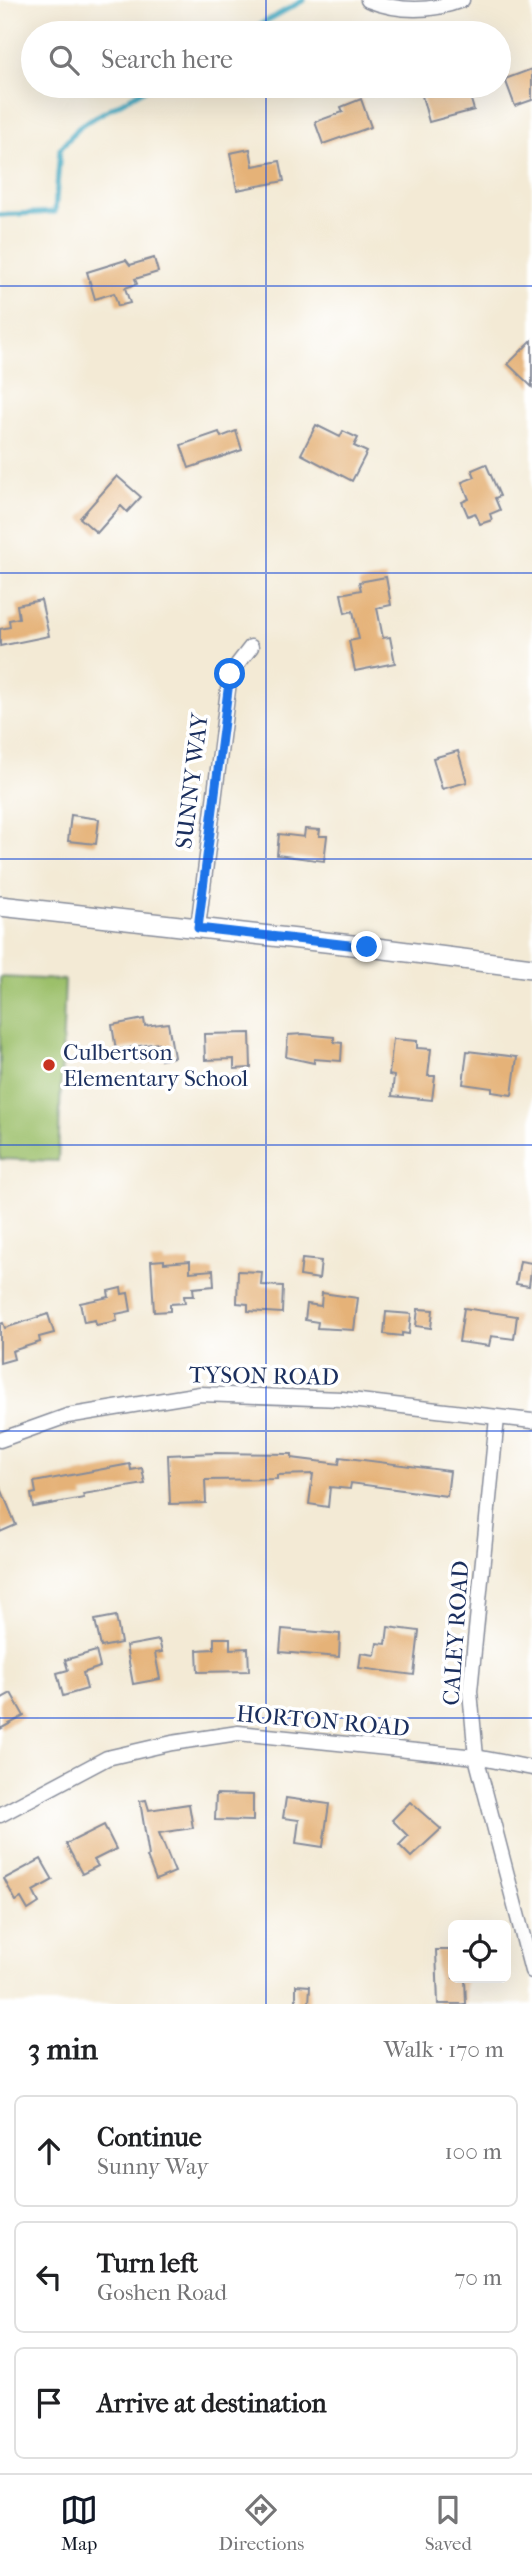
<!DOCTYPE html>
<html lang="en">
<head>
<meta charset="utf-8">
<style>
	:root { --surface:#fff; --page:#f6f6f6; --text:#202124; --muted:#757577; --line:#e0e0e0; --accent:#111827 }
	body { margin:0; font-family:"IM FELL French Canon",serif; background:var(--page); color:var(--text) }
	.controls { position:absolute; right:21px; bottom:21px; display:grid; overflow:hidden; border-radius:10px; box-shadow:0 7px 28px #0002 }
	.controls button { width:63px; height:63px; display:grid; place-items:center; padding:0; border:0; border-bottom:2px solid var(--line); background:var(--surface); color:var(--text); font:35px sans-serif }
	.stop { position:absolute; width:21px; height:21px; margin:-16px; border:5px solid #1a73e8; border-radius:50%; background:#fff }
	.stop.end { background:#1a73e8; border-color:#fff; box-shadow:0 2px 7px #0008 }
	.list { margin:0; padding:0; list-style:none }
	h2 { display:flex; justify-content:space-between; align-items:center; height:91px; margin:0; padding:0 28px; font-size:30px }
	h2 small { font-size:23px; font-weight:400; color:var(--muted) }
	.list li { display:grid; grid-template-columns:46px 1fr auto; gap:21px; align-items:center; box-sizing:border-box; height:112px; margin:0 14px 14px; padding:0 14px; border:2px solid var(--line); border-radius:10px }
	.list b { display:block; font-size:26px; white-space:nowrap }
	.list p { margin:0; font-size:23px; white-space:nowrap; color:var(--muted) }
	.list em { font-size:23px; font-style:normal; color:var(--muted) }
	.icon { flex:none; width:38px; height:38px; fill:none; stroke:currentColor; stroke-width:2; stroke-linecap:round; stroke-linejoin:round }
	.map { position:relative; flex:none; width:532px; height:2004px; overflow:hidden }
	.search { position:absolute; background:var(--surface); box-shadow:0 7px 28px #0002; left:21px; right:21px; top:21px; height:77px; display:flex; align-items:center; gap:18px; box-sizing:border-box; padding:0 24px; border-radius:38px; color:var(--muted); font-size:26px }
	.sheet { height:469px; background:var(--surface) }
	nav { display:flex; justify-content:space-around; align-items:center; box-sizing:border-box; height:98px; border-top:2px solid var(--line); background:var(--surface); font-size:19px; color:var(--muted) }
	nav a { display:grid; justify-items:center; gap:4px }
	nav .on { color:var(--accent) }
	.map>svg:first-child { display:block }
</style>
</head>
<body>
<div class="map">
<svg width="532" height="2004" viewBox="0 0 532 2004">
	<rect width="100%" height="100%" fill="#fff"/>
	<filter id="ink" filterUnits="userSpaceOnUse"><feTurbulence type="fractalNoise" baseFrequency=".0143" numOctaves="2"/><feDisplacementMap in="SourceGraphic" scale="14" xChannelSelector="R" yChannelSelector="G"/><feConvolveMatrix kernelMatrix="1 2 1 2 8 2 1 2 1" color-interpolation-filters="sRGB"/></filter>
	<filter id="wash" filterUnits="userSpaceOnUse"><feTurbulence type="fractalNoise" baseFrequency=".00686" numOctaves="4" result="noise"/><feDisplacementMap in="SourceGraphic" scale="28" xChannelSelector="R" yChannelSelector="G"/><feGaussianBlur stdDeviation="1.57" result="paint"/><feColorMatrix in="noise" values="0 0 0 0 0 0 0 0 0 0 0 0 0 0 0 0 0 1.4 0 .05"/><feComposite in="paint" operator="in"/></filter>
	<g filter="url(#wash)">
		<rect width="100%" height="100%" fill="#f3ead5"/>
		<polygon fill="#9cc06a" stroke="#5c7864" stroke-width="2" points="0,977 65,980 58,1161 0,1159"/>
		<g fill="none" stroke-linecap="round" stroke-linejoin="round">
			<g stroke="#41a9c1" stroke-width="5">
				<polyline points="245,33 304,0"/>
				<polyline points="0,215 55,212 60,149 81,125 151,86"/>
			</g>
		</g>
		<g id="blocks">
			<g fill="#e5b278">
				<polygon points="532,69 532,100 515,106 505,79"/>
				<polygon points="444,86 467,86 474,110 429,122 421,92"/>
				<polygon points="361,99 371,127 323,144 315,122 343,112 341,107"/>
				<polygon points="250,149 253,166 280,161 284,181 237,190 230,153"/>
				<polygon points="154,258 158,272 135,279 137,284 125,288 130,303 118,306 114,293 95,299 87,272 126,260 130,265"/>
				<polygon points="532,340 532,387 508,364"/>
				<polygon points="316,425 340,437 343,431 358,438 354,446 367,452 352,481 301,454"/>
				<polygon points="236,431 242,450 189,468 181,445 219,432 221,437"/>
				<polygon points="486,464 500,496 495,498 500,510 490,514 492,520 480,524 475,513 468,516 462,502 469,499 462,482 475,477 472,470"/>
				<polygon points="117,476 141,497 127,512 121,506 97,533 80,518"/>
				<polygon points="386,577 391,605 377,608 383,638 390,637 395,663 355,671 349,641 359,639 353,611 345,613 341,594 361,590 359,582"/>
				<polygon points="41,600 49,636 0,646 0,629 10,627 9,620 19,618 17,605"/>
				<polygon points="458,751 467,782 442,789 433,758"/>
				<polygon points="71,815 99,819 96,844 68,841"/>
				<polygon points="305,829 320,830 319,836 327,836 324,861 277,855 279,834 304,837"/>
				<polygon points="144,1019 145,1026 168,1023 174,1057 161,1060 158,1043 116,1050 112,1025"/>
				<polygon points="250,1033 251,1068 234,1069 234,1059 205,1060 204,1034"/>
				<polygon points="303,1034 334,1037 334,1042 342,1043 341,1061 314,1059 314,1063 286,1057 288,1035"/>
				<polygon points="393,1039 417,1041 417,1048 431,1049 428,1076 435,1076 432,1100 392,1096 394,1076 389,1075"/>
				<polygon points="467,1051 517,1057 512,1095 492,1092 492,1088 463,1084"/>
				<polygon points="302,1259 321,1261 319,1279 300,1276"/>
				<polygon points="164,1260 164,1263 190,1261 190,1272 213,1270 214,1286 193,1288 194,1296 184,1296 185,1303 170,1304 170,1311 154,1312 151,1261"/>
				<polygon points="520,1261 532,1263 529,1286 516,1284"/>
				<polygon points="238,1271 262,1272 261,1285 283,1286 282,1313 248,1311 248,1304 237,1303"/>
				<polygon points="121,1288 122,1294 128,1293 131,1311 116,1314 117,1321 96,1325 95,1320 84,1322 80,1303 109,1297 108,1291"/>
				<polygon points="322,1293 358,1298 354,1330 317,1328 318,1322 305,1320 307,1304 321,1306"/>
				<polygon points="464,1308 517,1316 514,1339 491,1336 489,1346 459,1342"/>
				<polygon points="418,1309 433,1310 431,1328 416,1326"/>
				<polygon points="386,1312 411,1314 409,1334 402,1333 402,1336 384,1334"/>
				<polygon points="48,1314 54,1333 39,1337 40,1342 12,1351 14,1359 0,1363 0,1324 3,1323 5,1328"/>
				<polygon points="215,1453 292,1454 292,1458 339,1464 340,1457 450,1471 447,1496 351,1483 350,1489 330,1487 328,1507 309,1504 313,1474 277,1475 277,1479 205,1480 206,1503 170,1504 168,1455"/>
				<polygon points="130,1464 131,1470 142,1468 145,1484 83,1494 84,1498 33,1507 31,1494 36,1493 34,1482"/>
				<polygon points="0,1486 16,1525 0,1532"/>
				<polygon points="116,1616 121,1643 101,1647 95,1620"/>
				<polygon points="388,1627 419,1631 414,1675 359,1668 361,1653 375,1655 377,1643 386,1644"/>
				<polygon points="282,1629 340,1634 339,1657 280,1652"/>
				<polygon points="214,1638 230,1638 230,1649 248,1648 249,1671 198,1672 197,1650 214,1649"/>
				<polygon points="159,1640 162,1652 155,1653 160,1679 133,1684 126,1646"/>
				<polygon points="96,1651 100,1667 83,1673 87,1689 63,1696 57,1673 68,1670 65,1660"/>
				<polygon points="11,1693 24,1716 0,1729 0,1699"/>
				<polygon points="216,1794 253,1795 253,1821 215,1820"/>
				<polygon points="286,1798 329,1804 323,1847 296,1843 299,1820 283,1818"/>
				<polygon points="146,1800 149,1810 189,1804 193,1828 159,1833 175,1872 156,1880 147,1857 149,1856 140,1801"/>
				<polygon points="410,1802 441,1829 411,1857 399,1845 408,1836 392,1820"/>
				<polygon points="104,1825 116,1849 94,1860 98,1866 82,1874 66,1844"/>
				<polygon points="41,1859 53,1880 33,1891 39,1903 28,1910 21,1898 16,1901 4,1879"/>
				<polygon points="436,1950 453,1950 453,1978 465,1978 466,2004 438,2004"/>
				<polygon points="296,1985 310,1986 309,2004 296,2004"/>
			</g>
		</g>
	</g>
	<g filter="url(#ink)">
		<use href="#blocks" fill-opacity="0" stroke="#878c9a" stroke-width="2"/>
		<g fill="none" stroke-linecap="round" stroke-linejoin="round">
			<g stroke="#878c9a" stroke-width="17">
				<g id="minor">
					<path d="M368 0C399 12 431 12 462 0"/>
					<polyline points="198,927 230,674 251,647"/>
					<polyline points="497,1418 470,1691 476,1757 532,1971"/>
					<polyline points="0,1440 67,1416 200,1394 342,1399 532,1421"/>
					<polyline points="0,1815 107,1758 172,1743 238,1733 476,1757 532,1768"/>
				</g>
			</g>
			<g stroke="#878c9a" stroke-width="22">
				<polyline id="tertiary" points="0,906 361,946 532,968"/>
			</g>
			<use href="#minor" stroke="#fff" stroke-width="14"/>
			<use href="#tertiary" stroke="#fff" stroke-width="19"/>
		</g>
	</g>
	<g fill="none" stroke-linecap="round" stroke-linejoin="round" filter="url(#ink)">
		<polyline stroke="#1a73e8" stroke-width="9" points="230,674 198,928 367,947"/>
	</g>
	<path fill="none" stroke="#1d4ed8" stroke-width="2" stroke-opacity="0.55" d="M266 0V33M266 86V2004M0 286H532M0 573H532M0 859H532M0 1145H532M0 1431H532M0 1718H532"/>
	<circle fill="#c8321e" stroke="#fff" stroke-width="2.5" cx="49" cy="1065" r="7"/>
	<g text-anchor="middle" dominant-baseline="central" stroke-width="7" stroke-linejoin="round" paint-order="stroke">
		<g font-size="23" fill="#1b2f5e" stroke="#fff">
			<text transform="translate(192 781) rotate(-83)">SUNNY WAY</text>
			<text transform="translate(264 1376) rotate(1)">TYSON ROAD</text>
			<text transform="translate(456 1633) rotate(-86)">CALEY ROAD</text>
			<text transform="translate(323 1721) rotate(5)">HORTON ROAD</text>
		</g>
		<g font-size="23" fill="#1b2f5e" stroke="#fff" text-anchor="start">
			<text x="63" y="1052">Culbertson<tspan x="63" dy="26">Elementary School</tspan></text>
		</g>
	</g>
</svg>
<div class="controls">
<button><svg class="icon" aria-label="locate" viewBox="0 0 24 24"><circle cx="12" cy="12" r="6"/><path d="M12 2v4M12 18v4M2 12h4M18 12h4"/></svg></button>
</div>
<div class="stop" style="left:230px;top:674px"></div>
<div class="stop end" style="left:367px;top:947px"></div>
<div class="search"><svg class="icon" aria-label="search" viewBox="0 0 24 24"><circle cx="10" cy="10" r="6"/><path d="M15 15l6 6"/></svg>Search here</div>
</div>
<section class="sheet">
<h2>3 min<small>Walk · 170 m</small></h2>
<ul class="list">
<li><svg class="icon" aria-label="ahead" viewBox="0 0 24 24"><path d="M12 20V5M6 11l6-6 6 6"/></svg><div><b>Continue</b><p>Sunny Way</p></div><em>100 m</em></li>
<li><svg class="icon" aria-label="left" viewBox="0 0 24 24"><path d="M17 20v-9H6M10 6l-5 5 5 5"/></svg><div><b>Turn left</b><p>Goshen Road</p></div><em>70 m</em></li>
<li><svg class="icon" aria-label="arrive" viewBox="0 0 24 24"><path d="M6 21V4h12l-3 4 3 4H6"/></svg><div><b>Arrive at destination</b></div></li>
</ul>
</section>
<nav>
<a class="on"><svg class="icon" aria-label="map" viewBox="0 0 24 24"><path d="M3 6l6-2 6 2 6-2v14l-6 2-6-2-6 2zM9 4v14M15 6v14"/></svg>Map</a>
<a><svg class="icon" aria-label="directions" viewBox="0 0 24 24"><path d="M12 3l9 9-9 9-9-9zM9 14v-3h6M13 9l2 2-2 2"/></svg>Directions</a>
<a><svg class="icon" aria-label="saved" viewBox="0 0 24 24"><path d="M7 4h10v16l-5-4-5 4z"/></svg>Saved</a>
</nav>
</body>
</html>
